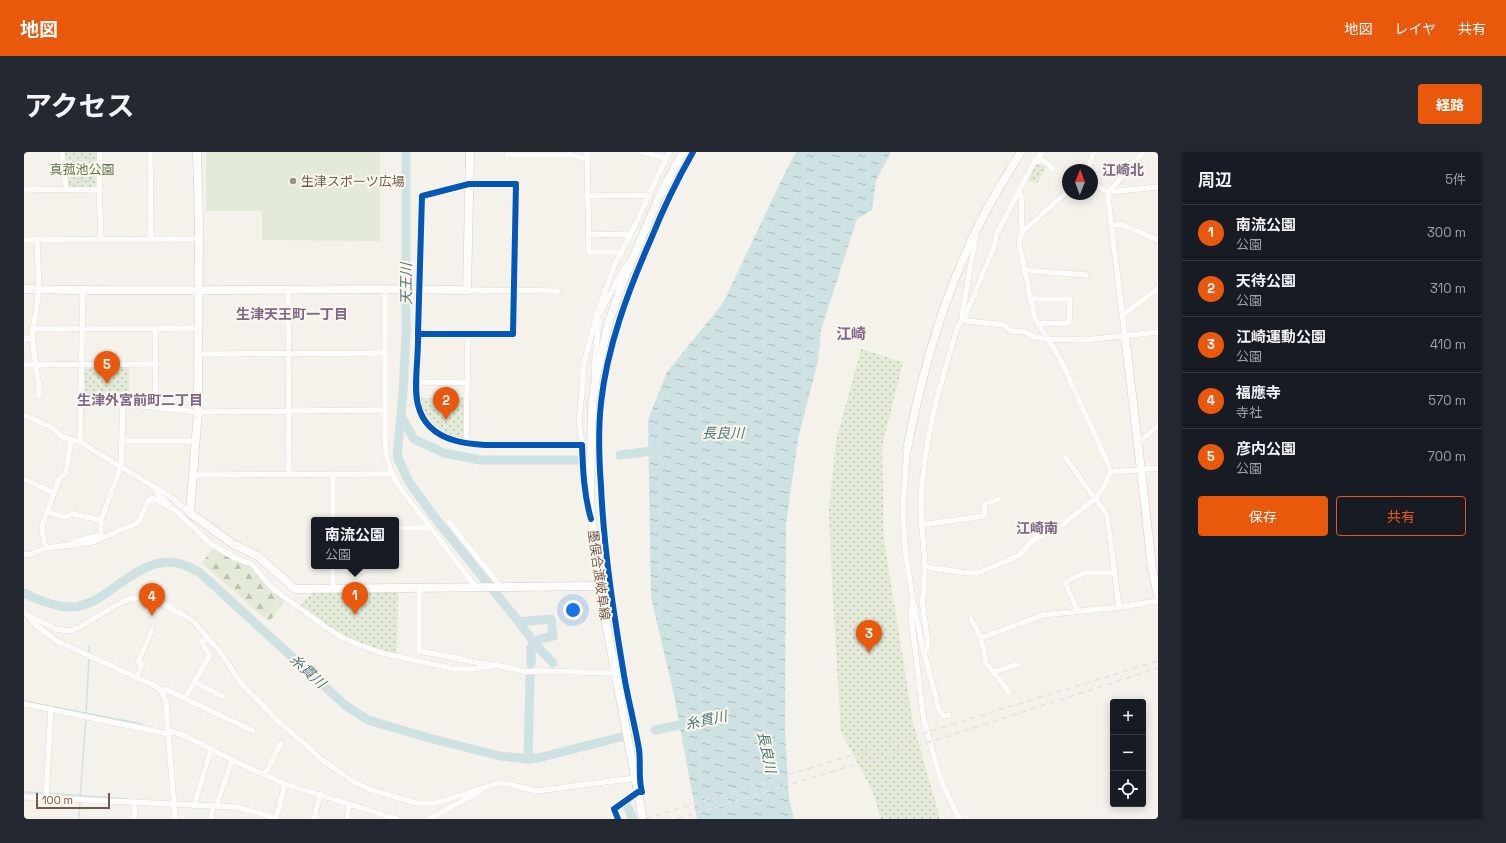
<!DOCTYPE html>
<html lang="ja">
<head>
<meta charset="utf-8">
<style>
	:root { --surface:#171b24; --page:#242831; --text:#f1f3f6; --muted:#9ea1a6; --line:#363941; --accent:#ea580c }
	body { margin:0; font-family:"Space Grotesk","Noto Sans JP",sans-serif; background:var(--page); color:var(--text) }
	.controls { position:absolute; right:12px; bottom:12px; display:grid; overflow:hidden; border-radius:4px; box-shadow:0 2px 10px #0003 }
	.controls button { width:36px; height:36px; display:grid; place-items:center; padding:0; border:0; border-bottom:1px solid var(--line); background:var(--surface); color:var(--text); font:20px sans-serif }
	.compass { position:absolute; left:1038px; top:12px; width:36px; height:36px; border-radius:50%; background:var(--surface); box-shadow:0 2px 10px #0003; rotate:1deg }
	.scale { position:absolute; left:12px; bottom:10px; width:74px; box-sizing:border-box; padding-left:4px; border:2px solid #70594e; border-top:0; font-size:11px; line-height:14px; white-space:nowrap; color:#70594e; -webkit-text-stroke:3px #fdf6ec; paint-order:stroke }
	.you { position:absolute; left:549px; top:458px; width:14px; height:14px; margin:-10px; border:3px solid #fff; border-radius:50%; background:#1a73e8; box-shadow:0 0 0 6px #1a73e833 }
	.badge { display:grid; place-items:center; width:26px; height:26px; border-radius:50%; background:var(--accent); color:#fff; font-size:13px; font-weight:700 }
	.pin { position:absolute; translate:-50% -33px; filter:drop-shadow(0 1px 2px #0008) }
	.pin::after { content:''; position:absolute; top:21px; width:14px; height:12px; background:inherit; clip-path:polygon(0 0,100% 0,50% 100%) }
	.popup { position:absolute; left:287px; top:365px; width:88px; height:52px; box-sizing:border-box; display:grid; place-content:center; border-radius:4px; background:var(--surface); filter:drop-shadow(0 1px 3px #0005); font-size:13px; white-space:nowrap; color:var(--muted) }
	.popup b { font-size:15px; color:var(--text) }
	.popup::after { content:''; position:absolute; left:50%; top:100%; margin-left:-8px; border:8px solid transparent; border-top-color:var(--surface) }
	.list { margin:0; padding:0; list-style:none }
	h2 { display:flex; justify-content:space-between; align-items:center; height:52px; margin:0; padding:0 16px; font-size:17px }
	h2 small { font-size:13px; font-weight:400; color:var(--muted) }
	.list li { display:grid; grid-template-columns:26px 1fr auto; gap:12px; align-items:center; box-sizing:border-box; height:56px; padding:0 16px; border-top:1px solid var(--line) }
	.list b { display:block; font-size:15px; white-space:nowrap }
	.list p { margin:0; font-size:13px; white-space:nowrap; color:var(--muted) }
	.list em { font-size:13px; font-style:normal; color:var(--muted) }
	.actions { display:flex; gap:8px; padding:12px 16px }
	.actions a { flex:1; padding:9px 0; border:1px solid var(--accent); border-radius:4px; text-align:center; font-size:14px; color:var(--accent) }
	.actions .main { background:var(--accent); color:#fff }
	.icon { flex:none; width:22px; height:22px; fill:none; stroke:currentColor; stroke-width:2; stroke-linecap:round; stroke-linejoin:round }
	.map { position:relative; flex:none; width:1134px; height:667px; overflow:hidden; border-radius:4px }
	header { display:flex; align-items:center; gap:24px; box-sizing:border-box; height:56px; padding:0 20px; background:var(--accent); color:#fff }
	header strong { font-size:19px }
	nav { display:flex; gap:22px; margin-inline-start:auto; font-size:14px }
	.intro { display:flex; align-items:center; justify-content:space-between; box-sizing:border-box; height:96px; padding:0 24px }
	h1 { margin:0; font-size:28px }
	.button { padding:10px 18px; border-radius:4px; background:var(--accent); color:#fff; font-size:14px; font-weight:700 }
	main { display:flex; gap:24px; padding:0 24px }
	aside { flex:1; background:var(--surface); border-radius:4px; box-shadow:0 2px 10px #0003 }
	.map>svg:first-child { display:block }
</style>
</head>
<body>
<header>
<strong>地図</strong>
<nav><a>地図</a><a>レイヤ</a><a>共有</a></nav>
</header>
<div class="intro"><h1>アクセス</h1><a class="button">経路</a></div>
<main>
<div class="map">
<svg width="1134" height="667" viewBox="0 0 1134 667">
	<defs>
		<pattern id="forest-firs" width="22" height="20" patternUnits="userSpaceOnUse"><rect width="22" height="20" fill="#e3ead7"/><path d="M5 1l3.5 6h-7zM16 11l3.5 6h-7z" fill="#bcc1b1"/></pattern>
		<pattern id="park-dots" width="8" height="8" patternUnits="userSpaceOnUse"><rect width="8" height="8" fill="#e3ead7"/><path d="M2 2h.1M6 6h.1" fill="none" stroke="#bcc1b1" stroke-width="1.8" stroke-linecap="round"/></pattern>
		<pattern id="water-ripples" width="26" height="14" patternUnits="userSpaceOnUse"><rect width="26" height="14" fill="#cee2e3"/><path d="M2 4q2-2 4 0t4 0M15 11q2-2 4 0t4 0" fill="none" stroke="#acbaba"/></pattern>
	</defs>
	<rect width="100%" height="100%" fill="#f5f1eb"/>
	<polygon fill="#e3ead7" points="182,0 356,0 356,89 238,88 238,59 182,59"/>
	<polygon fill="url(#forest-firs)" points="190,395 225,412 261,448 245,470 178,411"/>
	<g fill="url(#park-dots)">
		<polygon points="41,0 74,0 75,35 43,35"/>
		<polygon points="1012,11 1022,16 1013,31 1004,29"/>
		<polygon points="837,197 879,210 858,295 860,388 889,571 916,667 857,667 848,638 817,580 808,430 805,358 812,289"/>
		<rect x="61" y="215" width="44" height="35"/>
		<path d="M395 246H440L439 288C416 281 399 271 395 246Z"/>
		<path d="M288 441H374L373 501C335 496 305 475 275 454Z"/>
	</g>
	<polygon fill="url(#water-ripples)" points="772,0 867,0 852,28 848,58 833,67 797,178 794,209 774,287 762,372 761,580 765,646 770,667 673,667 650,543 627,445 624,268 643,220 699,151 758,27"/>
	<g fill="none" stroke-linecap="round" stroke-linejoin="round">
		<g stroke="#cee2e3" stroke-width="1.5">
			<path d="M60 4 67 6 68 28 59 30 51 25C50 15 49 7 60 4Z"/>
			<polyline points="65,494 65,502"/>
			<polyline points="0,549 118,572"/>
			<polyline points="62,562 65,506"/>
			<polyline points="0,640 20,641"/>
			<polyline points="24,641 102,647"/>
			<polyline points="56,646 62,566"/>
			<polyline points="55,667 56,650"/>
		</g>
		<g stroke="#cee2e3" stroke-width="9">
			<polyline points="382,0 382,182 379,241 373,304 385,330 412,367 495,470 511,492 529,511"/>
			<polyline points="377,264 390,287 420,301 456,308 556,308"/>
			<polyline points="596,303 636,298"/>
			<path d="M0 441C14 448 31 455 47 455 59 455 71 449 81 442 99 430 120 411 143 410 154 409 165 415 175 420L322 554 344 568 405 586 476 604 504 607 514 606 597 585"/>
			<polyline points="495,470 527,467 529,484 516,487 507,495 507,512"/>
			<polyline points="631,578 666,571"/>
			<polyline points="504,607 506,525"/>
			<polyline points="602,651 609,667"/>
		</g>
		<g stroke="#d4cec9" stroke-width="6">
			<g id="street">
				<polyline points="38,0 42,37"/>
				<polyline points="76,0 75,38 77,87"/>
				<polyline points="126,0 127,87"/>
				<polyline points="618,0 642,6 646,0"/>
				<polyline points="483,3 546,3 563,7"/>
				<polyline points="1010,10 1018,8 1024,12 1028,17"/>
				<polyline points="1063,18 1070,0"/>
				<polyline points="1068,32 1085,40 1134,35"/>
				<polyline points="0,37 75,38"/>
				<polyline points="994,41 997,43 998,80"/>
				<polyline points="564,44 625,43 642,6"/>
				<polyline points="1088,72 1099,73 1134,88"/>
				<polyline points="565,82 606,83"/>
				<polyline points="0,88 175,87"/>
				<polyline points="13,88 15,138 8,186 15,235 15,244"/>
				<polyline points="598,100 625,43"/>
				<polyline points="1000,118 1062,123"/>
				<polyline points="264,137 265,322"/>
				<polyline points="361,137 361,286 362,302 368,322 377,337 451,434"/>
				<polyline points="443,138 534,139"/>
				<polyline points="59,139 56,290 147,345 166,361"/>
				<polyline points="1006,147 1046,147 1045,171 1014,172"/>
				<polyline points="1099,163 1134,136"/>
				<polyline points="939,167 943,169 980,173 987,179 1000,180 1011,185 1024,187 1061,188 1134,180"/>
				<polyline points="939,167 938,163 952,83"/>
				<polyline points="9,177 174,176"/>
				<polyline points="131,177 132,255"/>
				<path d="M394 182H489L492 32H445L398 44 394 182C395 202 389 236 394 253 405 297 458 293 493 293 515 293 536 293 558 293L559 326 563 354"/>
				<polyline points="1101,184 1084,45 1085,40 1119,0"/>
				<polyline points="0,187 8,186"/>
				<polyline points="174,202 361,201"/>
				<polyline points="0,213 132,212"/>
				<polyline points="571,224 570,216 575,168 572,163 577,159 600,116 605,111"/>
				<polyline points="393,230 443,231"/>
				<polyline points="57,252 99,252 174,260 360,258"/>
				<polyline points="0,263 27,275 38,285 56,290"/>
				<polyline points="98,289 172,289"/>
				<polyline points="1114,291 1134,274"/>
				<polyline points="442,292 444,182"/>
				<polyline points="558,293 555,269 559,229 559,214 574,159 592,109 598,100 565,100 563,0"/>
				<polyline points="883,298 879,354 880,378 882,405 889,448 887,463 896,539 900,569 911,608 917,628 935,667"/>
				<polyline points="1041,305 1083,363 1095,455"/>
				<polyline points="1087,320 1134,316"/>
				<polyline points="309,322 309,368"/>
				<polyline points="170,323 368,322"/>
				<polyline points="0,327 30,341"/>
				<polyline points="134,337 132,341 145,352"/>
				<polyline points="24,360 40,365 49,362 77,368"/>
				<polyline points="425,370 477,435"/>
				<polyline points="897,373 960,364 961,352 976,347"/>
				<polyline points="372,376 407,376"/>
				<polyline points="47,393 52,389 77,383 77,368 97,314 99,252"/>
				<polyline points="22,396 18,378 19,371 35,327 42,321 47,288"/>
				<polyline points="0,402 5,403 22,396 69,390 113,371 116,367 124,349 128,346 135,349 152,359 187,392 211,406 228,412 248,436 303,476 319,486 335,493 358,501 430,517 449,517 472,513 504,520 515,519 590,521"/>
				<polyline points="901,415 944,421 954,421 994,404 1008,389 1040,371 1072,346 1078,338 1087,320 1085,314 1036,206 1014,172 1010,163 995,91 998,80 1044,39"/>
				<polyline points="395,435 395,499 467,513"/>
				<polyline points="309,436 309,414"/>
				<polyline points="890,453 898,492 915,558 920,564 925,563"/>
				<polyline points="1054,460 1041,430 1060,421 1090,421"/>
				<path d="M0 461C5 463 6 467 9 470 16 477 25 483 33 489L133 535C139 540 140 544 142 551L151 667"/>
				<polyline points="4,463 32,477 45,479 54,476 96,451 108,446 123,446 132,448 159,463 170,470 197,501 217,531 256,571 281,592 298,608 328,629 345,637 392,651 412,651 459,636"/>
				<polyline points="947,467 957,486 962,511 985,540"/>
				<polyline points="957,486 1019,463 1095,455 1134,449"/>
				<path d="M899 499 903 498 904 493 898 447C903 436 898 425 901 415 900 393 897 372 897 350 899 290 916 231 934 174L942 162 971 92 972 83 1010 10 1018 0"/>
				<polyline points="970,520 994,512"/>
				<polyline points="113,525 118,512 114,510 128,478"/>
				<polyline points="170,530 198,544"/>
				<polyline points="138,539 141,537 229,579"/>
				<polyline points="161,546 186,503 177,490 184,486"/>
				<polyline points="0,552 145,582"/>
				<polyline points="145,579 159,583 208,608 261,632 373,667"/>
				<polyline points="241,622 257,591"/>
				<polyline points="0,645 212,655 252,666"/>
				<polyline points="22,646 27,557"/>
				<polyline points="170,654 187,597"/>
				<polyline points="192,655 208,608"/>
				<polyline points="110,667 111,651"/>
				<polyline points="187,667 189,655"/>
				<polyline points="252,667 261,632"/>
				<polyline points="290,667 296,643"/>
				<polyline points="323,667 325,652"/>
				<polyline points="405,667 451,642 459,636 471,632 480,631 512,639 611,626"/>
			</g>
		</g>
		<g stroke="#d5cec9" stroke-width="9">
			<g id="secondary">
				<polyline points="173,0 175,70 174,260 166,361 209,392 234,404 271,437 575,434"/>
				<path d="M0 137C148 141 295 135 443 138L446 0"/>
				<polyline points="1101,184 1117,318 1128,416 1134,444"/>
				<path d="M883 298C897 223 919 146 953 77 966 50 981 25 997 0"/>
				<polyline points="619,667 575,434 566,350 568,253 573,220 585,169 600,127 635,45 659,0"/>
			</g>
		</g>
		<use href="#street" stroke="#fefdfc" stroke-width="5.5"/>
		<use href="#secondary" stroke="#fefdfc" stroke-width="8"/>
		<g stroke="#e4e2e4" stroke-width="1.5" stroke-dasharray="6 4" stroke-linecap="butt">
			<polyline points="621,667 1134,509"/>
			<polyline points="653,667 931,582 1134,516"/>
		</g>
		<g stroke="#fdf6ec" stroke-width="8">
			<g id="cycleway">
				<path d="M394 182H489L492 32H445L398 44 394 182C395 202 389 236 394 253 405 297 458 293 493 293 515 293 536 293 558 293 559 319 560 343 567 367"/>
				<path d="M594 667 590 657 614 640H618C614 626 617 612 615 597 611 574 605 551 601 529 590 464 580 400 577 334 575 307 574 279 577 251 583 195 604 139 627 87 639 57 653 28 669 0"/>
			</g>
		</g>
		<use href="#cycleway" stroke="#0057b8" stroke-width="6"/>
	</g>
	<circle fill="#9f8e85" stroke="#fdf6ec" stroke-width="1.5" cx="269" cy="29" r="4"/>
	<g text-anchor="middle" dominant-baseline="central" stroke-width="4" stroke-linejoin="round" paint-order="stroke">
		<g font-size="13" fill="#5a7a4b" stroke="#fdf6ec">
			<text x="58" y="17">真菰池公園</text>
		</g>
		<g font-size="13" fill="#70594e" stroke="#fdf6ec" text-anchor="start">
			<text x="277" y="29">生津スポーツ広場</text>
		</g>
		<g font-size="13" fill="#70594e" stroke="#fdf6ec">
			<text transform="translate(575 423) rotate(82)">墨俣合渡岐阜線</text>
		</g>
		<g font-size="14" font-weight="bold" fill="#7e668c" stroke="#fdf6ec">
			<text x="1099" y="18">江崎北</text>
			<text x="268" y="162">生津天王町一丁目</text>
			<text x="116" y="248">生津外宮前町二丁目</text>
			<text x="1013" y="376">江崎南</text>
		</g>
		<g font-size="14" font-style="italic" fill="#4b7980" stroke="#fdf6ec">
			<text transform="translate(382 132) rotate(-90)">天王川</text>
			<text x="699" y="281">長良川</text>
			<text transform="translate(284 519) rotate(42)">糸貫川</text>
			<text transform="translate(682 568) rotate(-12)">糸貫川</text>
			<text transform="translate(743 600) rotate(78)">長良川</text>
		</g>
		<g font-size="15" font-weight="bold" fill="#7e668c" stroke="#fdf6ec">
			<text x="827" y="181">江崎</text>
		</g>
	</g>
</svg>
<div class="controls">
<button>+</button>
<button>−</button>
<button><svg class="icon" aria-label="locate" viewBox="0 0 24 24"><circle cx="12" cy="12" r="6"/><path d="M12 2v4M12 18v4M2 12h4M18 12h4"/></svg></button>
</div>
<svg class="compass" viewBox="-18 -18 36 36"><path d="M0-13l5 13h-10z" fill="#e53935"/><path d="M0 13l5-13h-10z" fill="#9ea1a6"/></svg>
<div class="scale">100 m</div>
<div class="you"></div>
<div class="pin badge" style="left:331px;top:463px">1</div>
<div class="popup"><b>南流公園</b>公園</div>
<div class="pin badge" style="left:422px;top:268px">2</div>
<div class="pin badge" style="left:845px;top:501px">3</div>
<div class="pin badge" style="left:128px;top:464px">4</div>
<div class="pin badge" style="left:83px;top:232px">5</div>
</div>
<aside>
<h2>周辺<small>5件</small></h2>
<ul class="list">
<li><span class="badge">1</span><div><b>南流公園</b><p>公園</p></div><em>300 m</em></li>
<li><span class="badge">2</span><div><b>天待公園</b><p>公園</p></div><em>310 m</em></li>
<li><span class="badge">3</span><div><b>江崎運動公園</b><p>公園</p></div><em>410 m</em></li>
<li><span class="badge">4</span><div><b>福應寺</b><p>寺社</p></div><em>570 m</em></li>
<li><span class="badge">5</span><div><b>彦内公園</b><p>公園</p></div><em>700 m</em></li>
</ul>
<div class="actions"><a class="main">保存</a><a>共有</a></div>
</aside>
</main>
</body>
</html>
